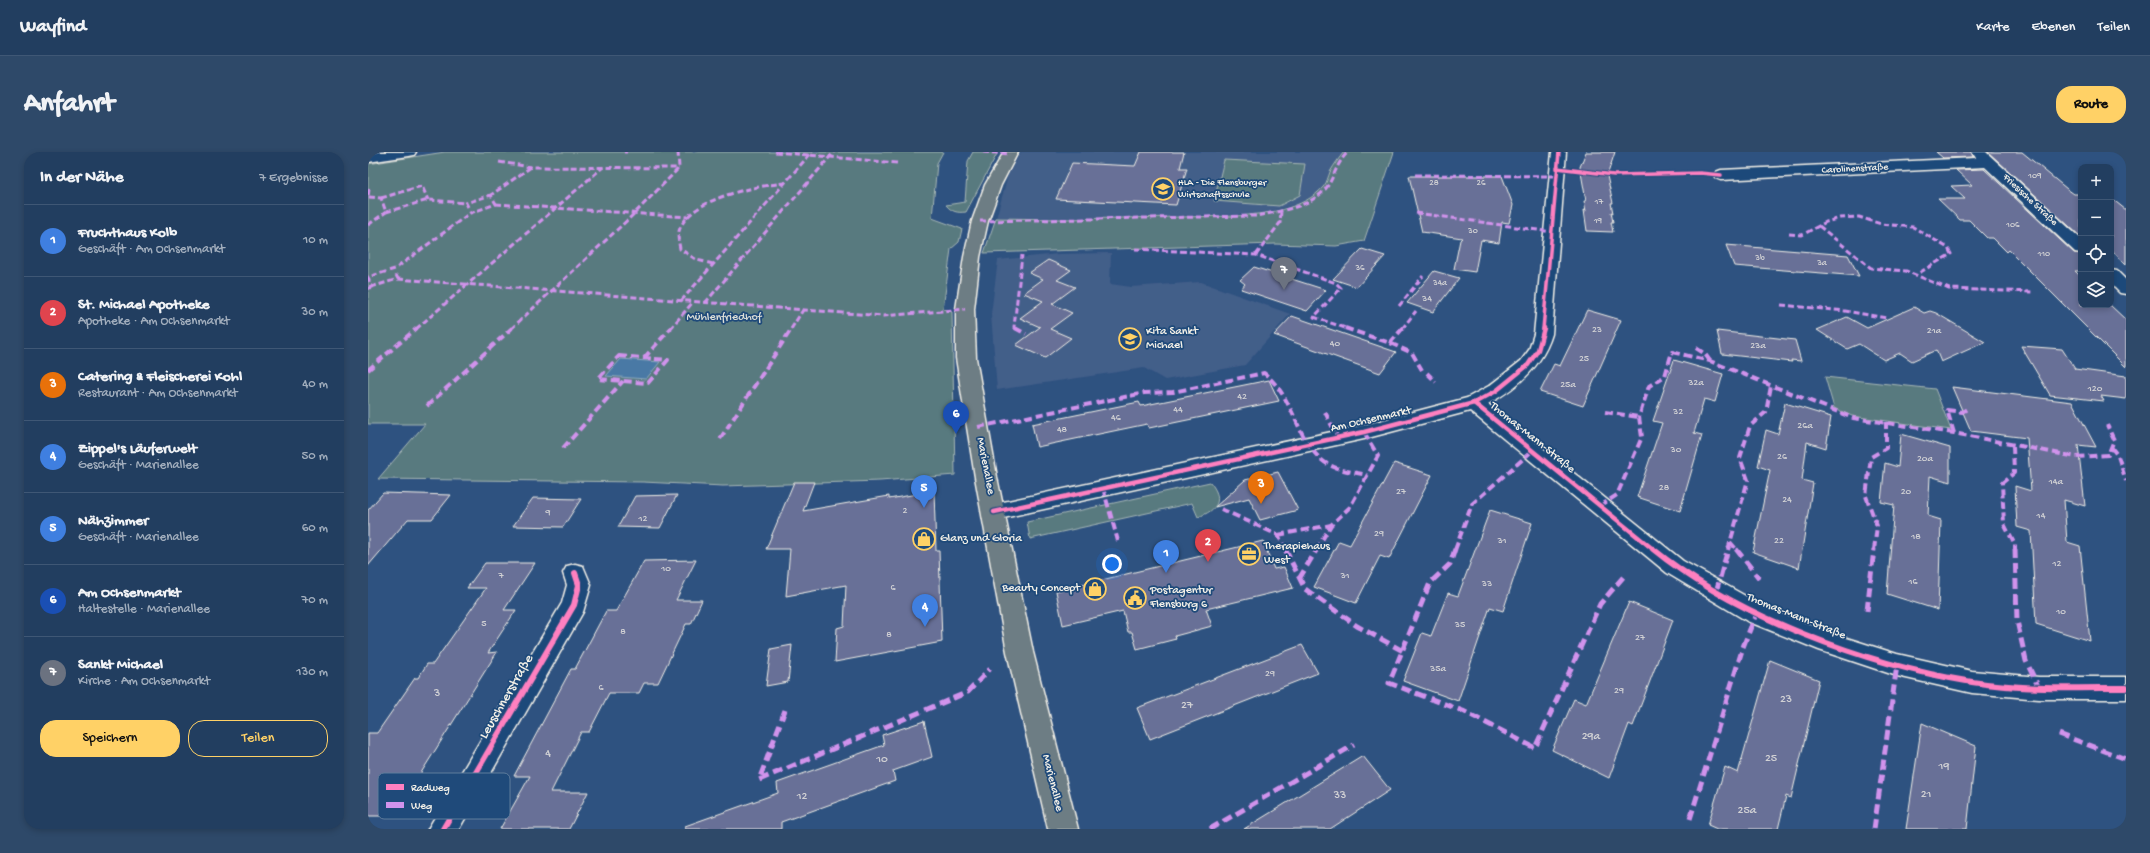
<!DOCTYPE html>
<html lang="de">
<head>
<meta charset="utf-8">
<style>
	:root { --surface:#223e60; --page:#2e4969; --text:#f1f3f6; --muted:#a2aebd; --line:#3f5775; --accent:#ffd166 }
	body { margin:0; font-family:"Gochi Hand",sans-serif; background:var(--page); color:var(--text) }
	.controls { position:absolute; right:12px; top:12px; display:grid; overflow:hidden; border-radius:8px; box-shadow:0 2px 6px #0003 }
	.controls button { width:36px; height:36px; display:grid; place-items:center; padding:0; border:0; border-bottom:1px solid var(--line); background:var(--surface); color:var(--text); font:20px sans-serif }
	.you { position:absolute; left:744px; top:412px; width:14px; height:14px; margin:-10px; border:3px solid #fff; border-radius:50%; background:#1a73e8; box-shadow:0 0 0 6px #1a73e833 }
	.badge { display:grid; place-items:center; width:26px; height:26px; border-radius:50%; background:var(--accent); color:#fff; font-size:13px; font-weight:700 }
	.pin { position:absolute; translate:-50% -33px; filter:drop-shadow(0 1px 2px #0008) }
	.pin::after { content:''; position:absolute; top:21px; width:14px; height:12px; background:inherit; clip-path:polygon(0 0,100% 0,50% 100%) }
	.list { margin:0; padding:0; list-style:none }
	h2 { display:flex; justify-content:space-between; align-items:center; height:52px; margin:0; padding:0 16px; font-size:17px }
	h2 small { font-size:13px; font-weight:400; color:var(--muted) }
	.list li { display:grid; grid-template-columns:26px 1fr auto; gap:12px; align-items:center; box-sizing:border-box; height:72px; padding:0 16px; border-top:1px solid var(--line) }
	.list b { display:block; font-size:15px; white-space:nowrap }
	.list p { margin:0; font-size:13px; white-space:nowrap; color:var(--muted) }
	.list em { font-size:13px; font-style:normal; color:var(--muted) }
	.actions { display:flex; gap:8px; padding:12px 16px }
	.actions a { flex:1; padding:9px 0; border:1px solid var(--accent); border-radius:16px; text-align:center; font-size:14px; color:var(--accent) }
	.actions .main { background:var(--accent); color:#111 }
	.icon { flex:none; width:22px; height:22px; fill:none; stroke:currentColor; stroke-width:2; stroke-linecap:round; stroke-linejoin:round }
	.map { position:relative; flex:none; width:1758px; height:677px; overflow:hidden; border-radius:16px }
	header { display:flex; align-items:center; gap:24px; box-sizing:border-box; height:56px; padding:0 20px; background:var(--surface); border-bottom:1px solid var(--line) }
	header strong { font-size:19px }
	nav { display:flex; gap:22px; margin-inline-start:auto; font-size:14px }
	.intro { display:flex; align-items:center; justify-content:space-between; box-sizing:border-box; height:96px; padding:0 24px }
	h1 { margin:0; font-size:28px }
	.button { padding:10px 18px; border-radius:16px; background:var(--accent); color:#111; font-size:14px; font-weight:700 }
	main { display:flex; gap:24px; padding:0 24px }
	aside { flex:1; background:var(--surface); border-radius:16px; box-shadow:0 2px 6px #0003 }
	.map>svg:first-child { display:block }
</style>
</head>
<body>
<header>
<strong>Wayfind</strong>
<nav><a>Karte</a><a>Ebenen</a><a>Teilen</a></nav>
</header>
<div class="intro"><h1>Anfahrt</h1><a class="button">Route</a></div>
<main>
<aside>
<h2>In der Nähe<small>7 Ergebnisse</small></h2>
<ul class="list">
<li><span class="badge" style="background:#3f7fe0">1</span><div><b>Fruchthaus Kolb</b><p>Geschäft · Am Ochsenmarkt</p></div><em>10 m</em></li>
<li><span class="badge" style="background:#e0444e">2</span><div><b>St. Michael Apotheke</b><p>Apotheke · Am Ochsenmarkt</p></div><em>30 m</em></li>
<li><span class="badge" style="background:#e8710a">3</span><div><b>Catering &amp; Fleischerei Kohl</b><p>Restaurant · Am Ochsenmarkt</p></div><em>40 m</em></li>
<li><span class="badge" style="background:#3f7fe0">4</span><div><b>Zippel's Läuferwelt</b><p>Geschäft · Marienallee</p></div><em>50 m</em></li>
<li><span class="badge" style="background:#3f7fe0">5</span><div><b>Nähzimmer</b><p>Geschäft · Marienallee</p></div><em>60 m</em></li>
<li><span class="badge" style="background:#1a4fb4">6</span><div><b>Am Ochsenmarkt</b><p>Haltestelle · Marienallee</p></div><em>70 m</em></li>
<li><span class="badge" style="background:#6b7280">7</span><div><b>Sankt Michael</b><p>Kirche · Am Ochsenmarkt</p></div><em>130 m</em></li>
</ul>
<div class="actions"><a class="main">Speichern</a><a>Teilen</a></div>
</aside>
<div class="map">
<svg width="1758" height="677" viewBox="0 0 1758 677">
	<rect width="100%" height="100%" fill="#2e5280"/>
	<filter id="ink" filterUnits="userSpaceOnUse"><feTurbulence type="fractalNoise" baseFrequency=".025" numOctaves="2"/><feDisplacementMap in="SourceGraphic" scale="8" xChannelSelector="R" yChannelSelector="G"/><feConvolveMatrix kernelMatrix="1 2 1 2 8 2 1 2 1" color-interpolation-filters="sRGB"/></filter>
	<g filter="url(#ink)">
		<g fill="#435e89">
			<polygon points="653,0 976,0 962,20 958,32 950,41 933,51 891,62 693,67 628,66 640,24"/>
			<polygon points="743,101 742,132 763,135 833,130 922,162 877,213 797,228 776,216 629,238 623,162 630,108 691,102"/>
		</g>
		<g fill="#597a7f" stroke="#a6b6b4">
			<polygon points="77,0 575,0 569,11 564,66 594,77 591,90 583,97 575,157 584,160 587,323 512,329 355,334 275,330 10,327 57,272 0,272 0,12"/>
			<path d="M605 0H630L598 60C589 61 584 60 578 53L597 50 600 9Z"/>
			<path d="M976 0H1026L996 89 968 94 907 92 616 101 628 66 693 67 867 64C896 62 936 58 956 34 959 30 960 25 962 20 966 13 971 6 976 0Z"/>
			<polygon points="856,8 937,12 932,43 911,54 846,49"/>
			<polygon points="1457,225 1567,237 1583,278 1484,264 1466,256"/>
			<path d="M842 330C856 347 850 358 830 365L824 351 662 387 659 370Z"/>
		</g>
		<polygon fill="#4979a5" stroke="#8da9c0" points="253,207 292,210 278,227 238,224"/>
		<g fill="#687097" stroke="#f4f1e8">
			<polygon points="773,0 816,0 812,16 819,16 808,53 688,47 704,11 767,14"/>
			<polygon points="1218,0 1247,0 1239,24 1245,51 1243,51 1245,61 1243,60 1245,70 1243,70 1245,80 1219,79 1216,58 1218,59 1216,49 1218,49 1212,15"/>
			<polygon points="1568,0 1603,0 1605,5 1575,6"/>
			<polygon points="1620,0 1654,0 1699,37 1706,42 1713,42 1713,85"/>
			<polygon points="1616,17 1706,101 1713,102 1713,119 1707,119 1713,125 1713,153 1742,153 1758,168 1758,215 1641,98 1639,100 1625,86 1619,86 1601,68 1592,68 1570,47 1597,47 1583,34 1604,33 1588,18"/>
			<polygon points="1041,24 1134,24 1145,53 1141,71 1134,70 1131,91 1113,88 1107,120 1086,117 1092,88 1094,86 1054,80"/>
			<polygon points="1743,46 1758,58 1758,112 1743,98"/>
			<polygon points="1358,93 1480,103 1491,124 1366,114"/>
			<polygon points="994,97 1017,104 989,135 965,127"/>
			<polygon points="680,108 703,118 689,128 707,135 684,152 704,161 682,177 703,186 677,206 648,193 672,175 652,166 675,149 656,141 675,127 661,121"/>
			<polygon points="886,115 958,138 939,159 873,137 877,132 872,128"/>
			<polygon points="1066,119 1091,126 1065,160 1039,151"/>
			<polygon points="1546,155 1556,161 1562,159 1568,161 1617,190 1573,210 1568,198 1544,209 1532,201 1516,208 1491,192 1479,197 1449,178 1479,165 1499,176"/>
			<polygon points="1219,158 1253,168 1215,254 1172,240 1186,212 1192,214"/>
			<polygon points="924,164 1028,200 1012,221 906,183"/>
			<polygon points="1349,179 1427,188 1433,209 1423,208 1424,210 1354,202"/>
			<polygon points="1653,194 1694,197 1707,217 1758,224 1758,247 1733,244 1736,249 1682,243"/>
			<polygon points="1306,208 1355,222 1347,250 1336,247 1326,281 1334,283 1312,359 1269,345 1294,271 1285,269"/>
			<polygon points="901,228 911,249 781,276 779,272 669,295 664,272 771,250 773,254"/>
			<polygon points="1584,235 1704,250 1728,295 1710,293 1717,354 1696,348 1699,390 1712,394 1722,489 1668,472 1663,379 1649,375 1647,334 1663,339 1659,286 1603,279"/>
			<polygon points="1417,251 1463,265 1458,296 1439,290 1434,328 1445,331 1431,416 1385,400 1402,318 1390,314 1398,278 1410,282"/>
			<polygon points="1533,282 1582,296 1582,330 1562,324 1560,364 1573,368 1570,458 1519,442 1526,353 1513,350 1517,311 1530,315"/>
			<polygon points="1026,311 1064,323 1021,407 1012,404 988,451 946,435 971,389 982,393"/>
			<polygon points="910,320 930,358 892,368 881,346 847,355 877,328"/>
			<polygon points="426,330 446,330 435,359 521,344 521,347 566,339 568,399 571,399 574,490 467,510 469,476 476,474 478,433 418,444 422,397 398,397"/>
			<polygon points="15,341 83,343 64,367 40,367 0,414 0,358"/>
			<polygon points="309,343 292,376 250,375 267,344"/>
			<polygon points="165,346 213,347 195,375 145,374"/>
			<polygon points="1122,358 1164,371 1135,459 1122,455 1090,549 1035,529 1054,481 1063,484 1080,441 1090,444"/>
			<polygon points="895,389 906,417 916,415 925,436 838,457 844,474 807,484 808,487 769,497 764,480 760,480 755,459 695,473 688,439"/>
			<polygon points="328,408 308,448 334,448 323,472 318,472 290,531 276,531 271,541 241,541 221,580 213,580 183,640 220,640 201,677 132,677 162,624 146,624 203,517 207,517 238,459 248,459 276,409"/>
			<polygon points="117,411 167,411 136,458 148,458 120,501 129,500 46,632 44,632 25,664 0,664 0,581 9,581 47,526 50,526 59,512 65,512 118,436 99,436"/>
			<polygon points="1261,450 1305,468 1265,574 1261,572 1241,626 1184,598 1206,547 1218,552"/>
			<polygon points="424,493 420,530 398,534 403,497"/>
			<polygon points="934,493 950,521 782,587 769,556"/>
			<polygon points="1402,508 1451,528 1423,646 1418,644 1410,677 1349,677 1340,673 1357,615 1370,621"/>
			<polygon points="556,569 564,605 525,619 527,629 413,670 413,677 317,677 317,674 410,641 409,631 516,593 514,583"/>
			<polygon points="1554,571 1608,594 1599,677 1538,677"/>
			<polygon points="995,604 1022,638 962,677 876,677"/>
		</g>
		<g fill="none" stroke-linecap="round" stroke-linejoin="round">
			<g stroke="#f4f1e8" stroke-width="3">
				<g id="minor">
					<polygon points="11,0 48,0 46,3 41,4 0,10 0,2"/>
					<path d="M1184 0H1198L1184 182C1174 215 1149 236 1120 252L1315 409 1397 455 1466 482 1529 502 1604 519 1671 525H1758V547H1671L1604 541 1529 524 1451 498 1379 469 1299 421 1102 259 996 287 626 368 618 366 615 360 618 354 626 352 996 273 1099 246 1121 234 1153 209 1161 198 1166 182Z"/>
					<polygon points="1604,0 1618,0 1713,87 1713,101 1707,100 1617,15 1353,28 1348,26 1345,23 1348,20 1353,18 1608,6"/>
					<polygon points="1743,118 1749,119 1758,128 1758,142 1752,141 1743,132"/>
					<polygon points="207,412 215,414 223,433 215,460 91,677 60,677 194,451 199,433 195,421 199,414"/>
				</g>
			</g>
			<g stroke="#f4f1e8" stroke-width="3">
				<polygon id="major" points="636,0 650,0 633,33 620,69 612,105 606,157 608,206 629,325 665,500 710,677 680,677 639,500 607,325 588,206 588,157 596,105 604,69 617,33"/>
			</g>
			<use href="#minor" fill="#1f4a7a" fill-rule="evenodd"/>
			<use href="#major" fill="#6d7d84" fill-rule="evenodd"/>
			<g stroke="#d193ec" stroke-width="3" stroke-dasharray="6 3" stroke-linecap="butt">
				<polyline points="256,0 259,0"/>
				<polyline points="407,0 529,11"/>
				<polyline points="615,0 642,2"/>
				<polyline points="131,10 163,15 311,16"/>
				<polyline points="1047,23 1189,24"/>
				<polyline points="1,37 0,45 13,46 18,60 60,48 98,51"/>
				<polyline points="13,46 54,34 60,48"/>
				<polyline points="128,52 320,65"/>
				<polyline points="100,55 98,51 123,43"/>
				<polyline points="1048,61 1184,80"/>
				<path d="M612 69 888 64C912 59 947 55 961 32 967 21 970 10 980 0"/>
				<polyline points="0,73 18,60"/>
				<polyline points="1451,74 1503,116 1538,119 1581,137 1666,140"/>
				<polyline points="1421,82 1434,83 1458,70 1472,66 1491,65 1513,72 1545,75 1580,96 1583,102 1549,122"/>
				<polyline points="767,97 888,103 968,131 973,136 946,165 980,177"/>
				<polyline points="888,103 912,71 913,59"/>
				<path d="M345 112 329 108 312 97C311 90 309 85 311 79 321 46 388 34 417 31"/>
				<polyline points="30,127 516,164 597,157"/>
				<polyline points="3,135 30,127 28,123"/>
				<polyline points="0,137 3,135 0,125 27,117 102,61 128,52 123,43 163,15"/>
				<polyline points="313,149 444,0"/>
				<polyline points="337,151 466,0"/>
				<polyline points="1413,153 1477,159 1518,166"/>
				<polyline points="1031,154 1055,124"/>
				<polyline points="48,177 235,15"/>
				<polyline points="143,177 267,61 311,16 310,0"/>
				<polyline points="302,177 325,150"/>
				<polyline points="423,177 435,158"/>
				<polyline points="649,177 646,175 654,103"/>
				<polyline points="1034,177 1048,159"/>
			</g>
			<g stroke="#d193ec" stroke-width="4" stroke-dasharray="8 4" stroke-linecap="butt">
				<polyline points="647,176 658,182"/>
				<polyline points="977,176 1022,191 1044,201 1054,218"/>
				<polyline points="1022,191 1035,176"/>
				<polyline points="1328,196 1337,202 1342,209"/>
				<polygon points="251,204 300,208 280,231 230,227"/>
				<polyline points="276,206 303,176"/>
				<polyline points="0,218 49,176"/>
				<polyline points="1059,221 1068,230"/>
				<polyline points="59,254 144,176"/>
				<polyline points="957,260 970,286"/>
				<polyline points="1237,260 1271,265"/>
				<path d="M610 275 776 241 805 240 896 221C927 246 928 288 955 309 966 318 986 320 999 323"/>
				<polyline points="1586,281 1579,258 1594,260 1599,257"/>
				<polyline points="352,287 424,176"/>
				<polyline points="1645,294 1646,321 1634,331 1636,372 1647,393 1647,398"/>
				<polyline points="1743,295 1750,304 1758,329"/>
				<polyline points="195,296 255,229"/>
				<polyline points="735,336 750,389"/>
				<polyline points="1232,354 1249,343 1274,285 1271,265 1281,234 1297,224 1304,200 1342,209 1485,266 1586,281 1708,305 1740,303 1746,288 1739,273"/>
				<polyline points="853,357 910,383 918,398"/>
				<polyline points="910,383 963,373"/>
				<polyline points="1362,390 1369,398"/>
				<polyline points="948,398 963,373 982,355 1010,304 996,280"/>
				<polyline points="1087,398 1104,352 1164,299"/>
				<polyline points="1360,398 1380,328 1372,306 1382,274 1398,260 1403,234"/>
				<polyline points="1506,398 1509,374 1498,344 1503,305 1518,296 1518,270"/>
			</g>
			<g stroke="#d193ec" stroke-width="5" stroke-dasharray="10 5" stroke-linecap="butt">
				<polyline points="917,397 937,437 989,474 1035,499"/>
				<polyline points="1087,397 1082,412 1062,431 1021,531 1095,559 1167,596 1232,452 1257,423"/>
				<polyline points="1368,397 1391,426"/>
				<polyline points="1647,397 1649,469 1658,509 1671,536"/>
				<polyline points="931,427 949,397"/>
				<polyline points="1348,440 1360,397"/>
				<polyline points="1499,459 1506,397"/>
				<polyline points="417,558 391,628 600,540 622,517"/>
				<polyline points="1691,582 1758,607"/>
				<polyline points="1322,667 1375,495 1388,462"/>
				<polyline points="842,677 986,593"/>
				<polyline points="1506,677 1529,513"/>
			</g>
			<g stroke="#1f4a7a" stroke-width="5.5">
				<g id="cycleway-far2">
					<polyline points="1189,16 1246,23 1332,21 1353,23"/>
					<polyline points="1175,177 1191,0"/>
				</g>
			</g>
			<g stroke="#1f4a7a" stroke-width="7">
				<g id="cycleway-far1">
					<polyline points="1106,251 1286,398"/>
					<polyline points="626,360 996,280 1106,251 1128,239 1160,213 1170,198 1176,176"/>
				</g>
			</g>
			<g stroke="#1f4a7a" stroke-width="8">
				<g id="cycleway">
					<path d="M1285 397C1367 464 1499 513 1604 530 1654 538 1707 536 1758 536"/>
					<polyline points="75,677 206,453 211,433 207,421"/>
				</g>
			</g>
			<use href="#cycleway-far2" stroke="#ff80c0" stroke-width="3.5"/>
			<use href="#cycleway-far1" stroke="#ff80c0" stroke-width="4.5"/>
			<use href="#cycleway" stroke="#ff80c0" stroke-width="6"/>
		</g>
	</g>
	<defs>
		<g id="school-ring" transform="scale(1.15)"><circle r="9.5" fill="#1f4a7a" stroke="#ffd166" stroke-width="1.5"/><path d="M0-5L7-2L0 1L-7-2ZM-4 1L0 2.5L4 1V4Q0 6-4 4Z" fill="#ffd166"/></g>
		<g id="shop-ring" transform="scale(1.15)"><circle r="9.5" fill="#1f4a7a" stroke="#ffd166" stroke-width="1.5"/><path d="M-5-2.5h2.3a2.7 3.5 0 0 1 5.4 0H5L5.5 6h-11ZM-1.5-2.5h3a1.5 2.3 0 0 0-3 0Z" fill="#ffd166"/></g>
		<g id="office-ring" transform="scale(1.15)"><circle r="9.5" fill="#1f4a7a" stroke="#ffd166" stroke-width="1.5"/><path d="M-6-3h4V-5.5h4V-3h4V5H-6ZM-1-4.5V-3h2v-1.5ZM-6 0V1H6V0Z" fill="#ffd166"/></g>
		<g id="civic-ring" transform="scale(1.15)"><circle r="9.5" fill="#1f4a7a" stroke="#ffd166" stroke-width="1.5"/><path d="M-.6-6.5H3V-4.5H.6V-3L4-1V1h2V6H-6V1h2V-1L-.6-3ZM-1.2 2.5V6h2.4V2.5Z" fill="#ffd166"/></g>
	</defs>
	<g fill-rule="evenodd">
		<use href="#school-ring" x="795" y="37"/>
		<use href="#school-ring" x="762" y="187"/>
		<use href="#shop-ring" x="556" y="387"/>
		<use href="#office-ring" x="881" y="402"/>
		<use href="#shop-ring" x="727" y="437"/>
		<use href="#civic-ring" x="767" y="446"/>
	</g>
	<g text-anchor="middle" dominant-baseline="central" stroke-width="3.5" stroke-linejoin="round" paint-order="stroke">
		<g font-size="9" fill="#d1d1d4">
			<text x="1667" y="24">109</text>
			<text x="1066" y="31">28</text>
			<text x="1113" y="31">26</text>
			<text x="1231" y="50">17</text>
			<text x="1230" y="69">19</text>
			<text x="1645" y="73">106</text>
			<text x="1105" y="79">30</text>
			<text x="1676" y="102">110</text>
			<text x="1392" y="106">3b</text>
			<text x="1454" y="111">3a</text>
			<text x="992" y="116">36</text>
			<text x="1072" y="131">34a</text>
		</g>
		<g font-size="10" fill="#f4f1e8" stroke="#1f4a7a">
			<text transform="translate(1487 17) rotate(-3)">Carolinenstraße</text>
			<text transform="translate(1662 48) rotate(43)">Friesische Straße</text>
		</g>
		<g font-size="10" fill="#f4f1e8" stroke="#1f4a7a" text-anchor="start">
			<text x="810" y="31">HLA - Die Flensburger<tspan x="810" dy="12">Wirtschaftsschule</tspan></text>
		</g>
		<g font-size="10" fill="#d1d1d4">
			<text x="1059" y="147">34</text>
			<text x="1229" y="178">23</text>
			<text x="1566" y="179">21a</text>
			<text x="967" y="192">40</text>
			<text x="1390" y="194">23a</text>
			<text x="1216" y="207">25</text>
			<text x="1328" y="231">32a</text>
			<text x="1200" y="233">25a</text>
			<text x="1727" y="237">120</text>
			<text x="874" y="245">42</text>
			<text x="810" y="258">44</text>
			<text x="1310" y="260">32</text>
			<text x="748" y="266">46</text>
			<text x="1437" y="274">26a</text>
			<text x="694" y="278">48</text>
			<text x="1308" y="298">30</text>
			<text x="1414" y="305">26</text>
			<text x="1557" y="307">20a</text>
			<text x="1688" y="330">14a</text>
			<text x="1296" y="336">28</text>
			<text x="1033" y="340">27</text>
			<text x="1538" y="340">20</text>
			<text x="1419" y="348">24</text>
			<text x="537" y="359">2</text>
			<text x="180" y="361">9</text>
			<text x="1673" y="364">14</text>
			<text x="275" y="367">12</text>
			<text x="1011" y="382">29</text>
			<text x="1548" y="385">18</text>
			<text x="1134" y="389">31</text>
			<text x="1411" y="389">22</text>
			<text x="1689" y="412">12</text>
			<text x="298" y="417">10</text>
			<text x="133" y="424">7</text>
			<text x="977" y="424">31</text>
			<text x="1545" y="430">16</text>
			<text x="1119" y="432">33</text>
			<text x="525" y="436">6</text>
			<text x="1693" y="460">10</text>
			<text x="116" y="472">5</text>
			<text x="1092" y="473">35</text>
			<text x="255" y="480">8</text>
			<text x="521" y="483">8</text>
			<text x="1272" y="486">27</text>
			<text x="1070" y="517">35a</text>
			<text x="902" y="522">29</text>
			<text x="233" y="536">6</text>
			<text x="1251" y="539">29</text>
		</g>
		<g font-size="12" fill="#dddfd8" stroke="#1f4a7a">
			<text x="356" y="166">Mühlenfriedhof</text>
		</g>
		<g font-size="12" fill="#f4f1e8" stroke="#1f4a7a" text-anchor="start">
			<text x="778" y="180">Kita Sankt<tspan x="778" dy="14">Michael</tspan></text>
			<text x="572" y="387">Glanz und Gloria</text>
			<text x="896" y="395">Therapiehaus<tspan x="896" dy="14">West</tspan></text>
			<text x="712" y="437" text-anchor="end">Beauty Concept</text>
			<text x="782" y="439">Postagentur<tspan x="782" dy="14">Flensburg 6</tspan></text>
		</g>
		<g font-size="12" fill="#f4f1e8" stroke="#1f4a7a">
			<text transform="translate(1003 268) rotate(-13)">Am Ochsenmarkt</text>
			<text transform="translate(1164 286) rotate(39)">Thomas-Mann-Straße</text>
			<text transform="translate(617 314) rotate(79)">Marienallee</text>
			<text transform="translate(1428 465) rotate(22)">Thomas-Mann-Straße</text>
			<text transform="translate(684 631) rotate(76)">Marienallee</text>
		</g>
		<g font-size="12" fill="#d1d1d4">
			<text x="69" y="542">3</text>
			<text x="1418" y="548">23</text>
			<text x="819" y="554">27</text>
			<text x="1223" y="585">29a</text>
			<text x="180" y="602">4</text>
			<text x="1403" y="607">25</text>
			<text x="514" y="608">10</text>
			<text x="1576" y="615">19</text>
			<text x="1558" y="643">21</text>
			<text x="972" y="644">33</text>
			<text x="434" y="645">12</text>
			<text x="1379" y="659">25a</text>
		</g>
		<g font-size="14" fill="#f4f1e8" stroke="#1f4a7a">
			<text transform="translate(139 545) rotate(-60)">Leuschnerstraße</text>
		</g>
	</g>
	<rect x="10" y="621" width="132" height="46" rx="6" fill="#1f4a7a" stroke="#5f7c9b" stroke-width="1"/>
	<rect x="18" y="632" width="18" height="6" fill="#ff80c0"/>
	<rect x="18" y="650" width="18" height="6" fill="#d193ec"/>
	<g font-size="11" fill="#f4f1e8">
		<text x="43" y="639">Radweg</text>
		<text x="43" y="657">Weg</text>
	</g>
</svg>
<div class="controls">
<button>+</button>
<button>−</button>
<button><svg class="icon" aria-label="locate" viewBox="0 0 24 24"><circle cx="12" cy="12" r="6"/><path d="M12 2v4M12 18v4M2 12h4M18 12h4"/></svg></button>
<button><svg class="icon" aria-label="layers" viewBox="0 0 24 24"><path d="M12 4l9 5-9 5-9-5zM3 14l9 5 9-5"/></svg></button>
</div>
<div class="you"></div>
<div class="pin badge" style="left:798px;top:421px;background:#3f7fe0">1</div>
<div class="pin badge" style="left:840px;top:410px;background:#e0444e">2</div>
<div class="pin badge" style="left:893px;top:352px;background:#e8710a">3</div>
<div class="pin badge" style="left:557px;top:475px;background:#3f7fe0">4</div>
<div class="pin badge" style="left:556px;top:356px;background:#3f7fe0">5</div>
<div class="pin badge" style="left:588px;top:282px;background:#1a4fb4">6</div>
<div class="pin badge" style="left:916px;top:138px;background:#6b7280">7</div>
</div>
</main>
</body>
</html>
